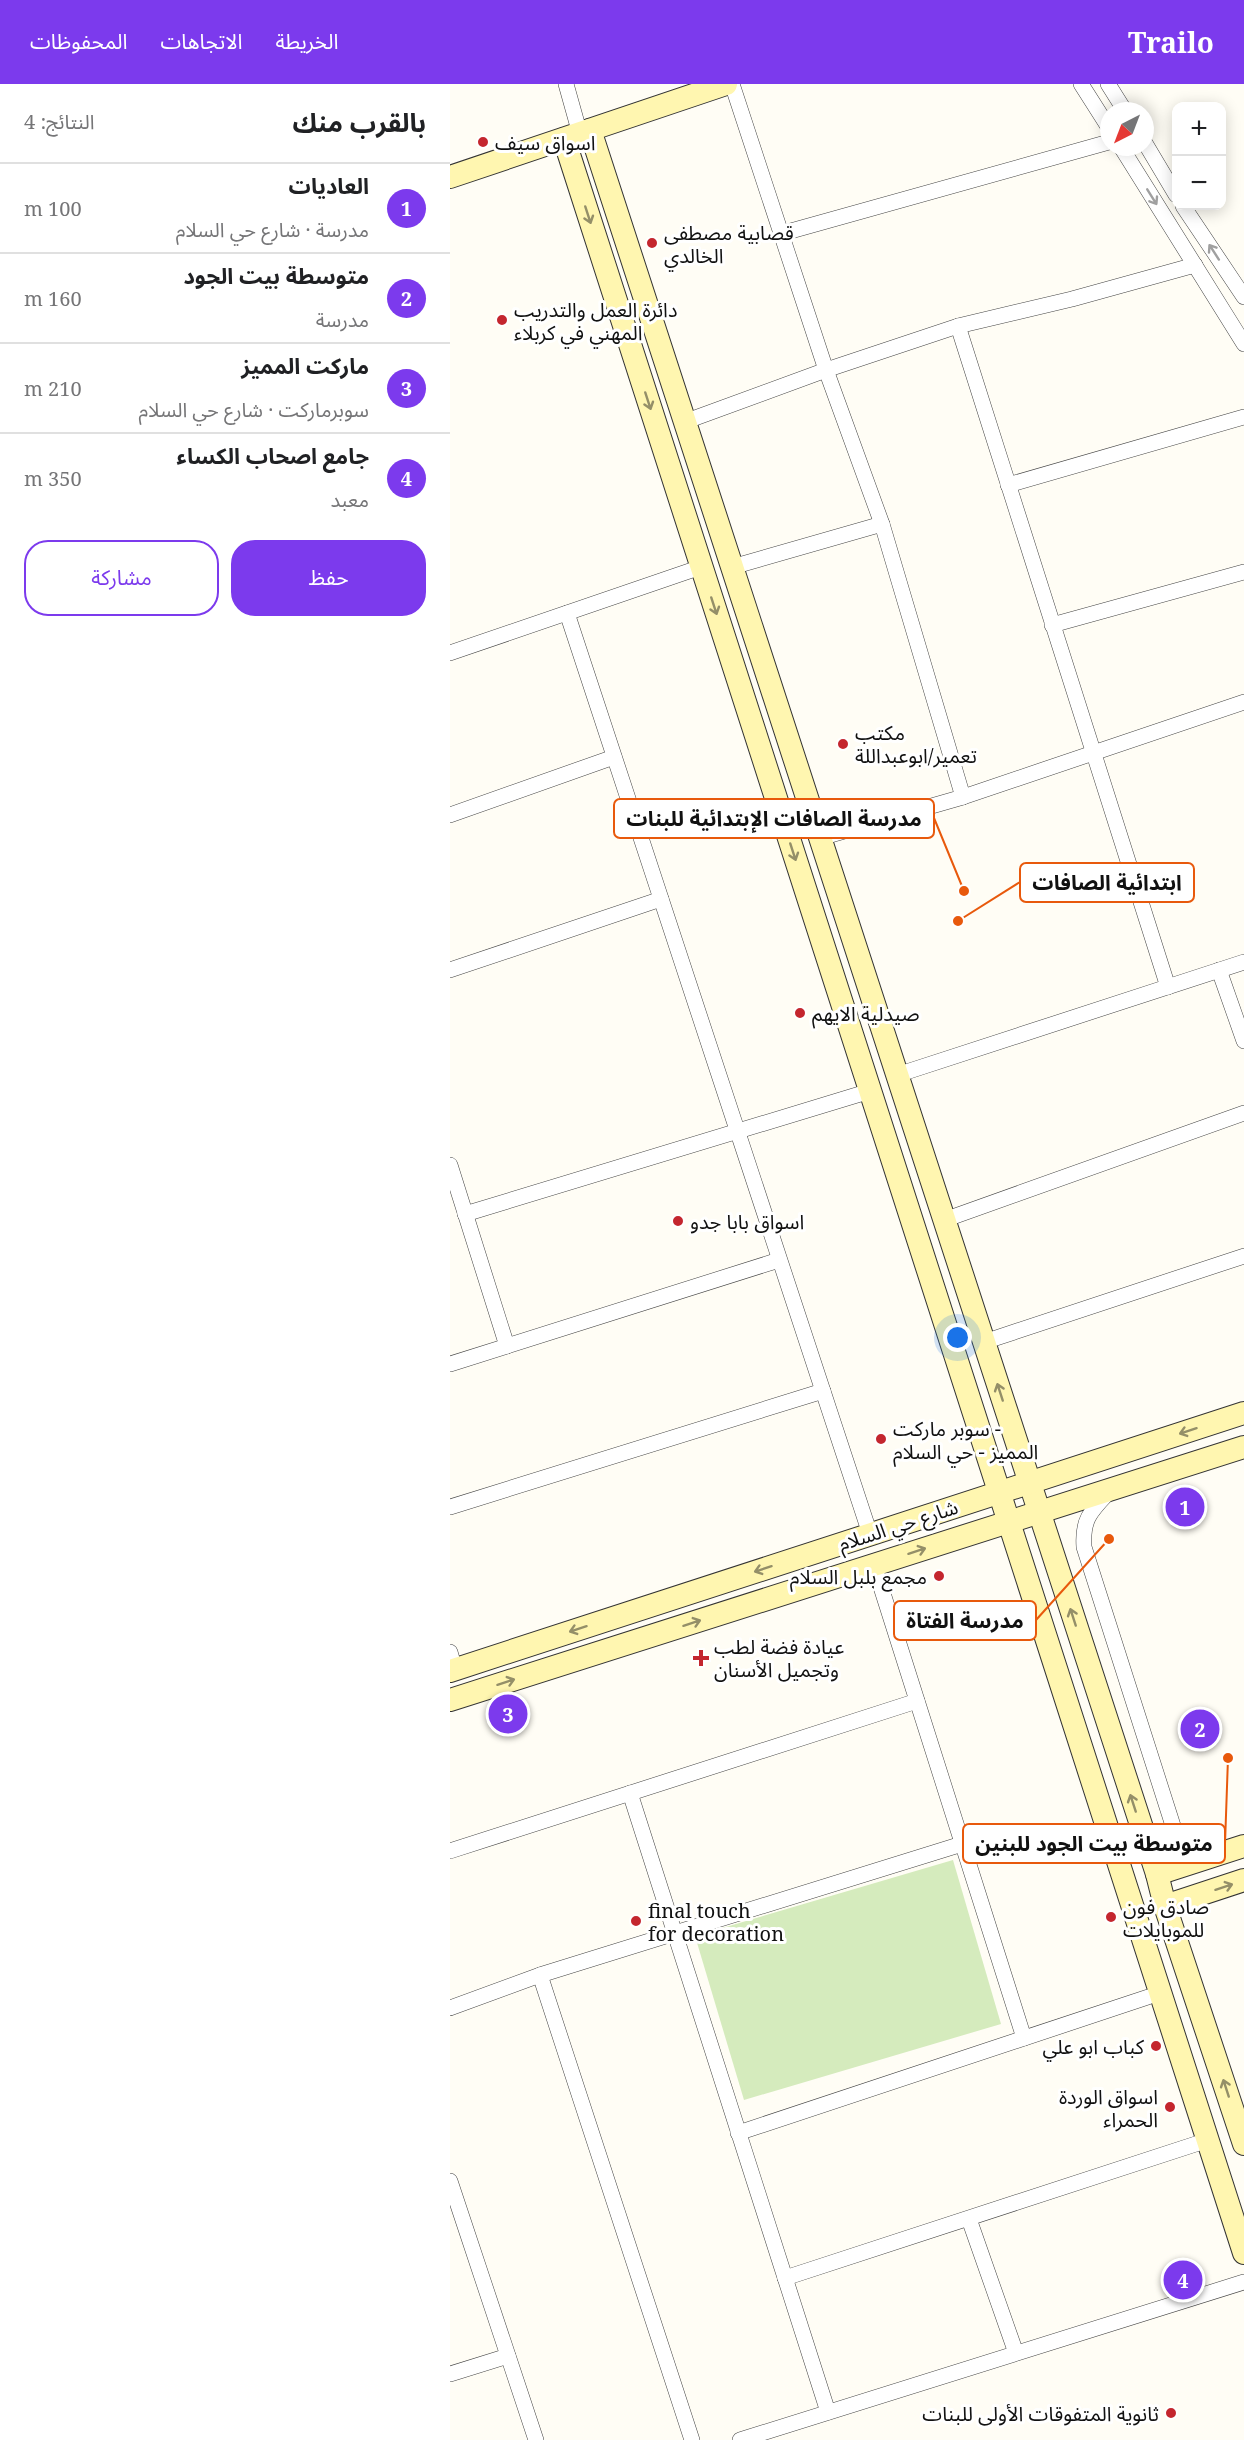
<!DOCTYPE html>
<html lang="ar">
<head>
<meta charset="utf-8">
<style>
	:root { --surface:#fff; --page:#f6f6f6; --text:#202124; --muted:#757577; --line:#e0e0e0; --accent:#7c3aed }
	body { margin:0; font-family:"Noto Serif","Noto Sans Arabic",serif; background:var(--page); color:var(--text); direction:rtl }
	.controls { position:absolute; right:18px; top:18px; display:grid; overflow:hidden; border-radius:12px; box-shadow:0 3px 15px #0003 }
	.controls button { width:54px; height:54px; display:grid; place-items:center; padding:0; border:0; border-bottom:2px solid var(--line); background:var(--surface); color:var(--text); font:30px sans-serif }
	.compass { position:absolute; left:650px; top:18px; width:54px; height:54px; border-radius:50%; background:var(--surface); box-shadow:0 3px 15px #0003; rotate:222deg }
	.you { position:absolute; left:508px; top:1254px; width:21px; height:21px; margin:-15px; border:4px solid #fff; border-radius:50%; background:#1a73e8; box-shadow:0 0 0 9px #1a73e833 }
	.badge { display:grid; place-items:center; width:39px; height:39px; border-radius:50%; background:var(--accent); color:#fff; font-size:20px; font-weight:700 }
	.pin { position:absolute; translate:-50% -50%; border:3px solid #fff; box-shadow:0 2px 6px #0006 }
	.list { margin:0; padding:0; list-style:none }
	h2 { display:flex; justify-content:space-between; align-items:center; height:78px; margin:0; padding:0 24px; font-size:26px }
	h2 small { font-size:20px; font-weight:400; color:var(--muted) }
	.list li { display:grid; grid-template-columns:39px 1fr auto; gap:18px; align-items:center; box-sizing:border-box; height:90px; padding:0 24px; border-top:2px solid var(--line) }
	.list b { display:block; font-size:22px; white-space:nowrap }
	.list p { margin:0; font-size:20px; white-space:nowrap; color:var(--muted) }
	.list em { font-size:20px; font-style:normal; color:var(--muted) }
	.actions { display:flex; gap:12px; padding:18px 24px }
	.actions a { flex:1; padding:14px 0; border:2px solid var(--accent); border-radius:24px; text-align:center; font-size:21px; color:var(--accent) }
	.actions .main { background:var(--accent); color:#fff }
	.map { position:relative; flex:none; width:794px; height:2356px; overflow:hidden; direction:ltr }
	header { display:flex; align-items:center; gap:36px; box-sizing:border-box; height:84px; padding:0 30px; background:var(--accent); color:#fff }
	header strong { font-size:28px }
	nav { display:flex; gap:33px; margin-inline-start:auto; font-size:21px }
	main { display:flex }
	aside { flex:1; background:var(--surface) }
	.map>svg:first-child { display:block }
</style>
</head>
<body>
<header>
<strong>Trailo</strong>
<nav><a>الخريطة</a><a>الاتجاهات</a><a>المحفوظات</a></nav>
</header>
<main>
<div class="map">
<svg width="794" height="2356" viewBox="0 0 794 2356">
	<rect width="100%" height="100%" fill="#fffdf5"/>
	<polygon fill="#d5ebbd" points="503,1776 551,1940 294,2016 245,1852"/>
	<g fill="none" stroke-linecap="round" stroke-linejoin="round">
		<g stroke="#444" stroke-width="16">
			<g id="street">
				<polyline points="116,0 130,50"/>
				<polyline points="282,0 376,286 432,440 513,713"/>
				<polyline points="631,0 659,44"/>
				<polyline points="658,0 675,27"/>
				<polyline points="695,59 726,111"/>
				<polyline points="671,63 794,260"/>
				<polyline points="733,122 794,213"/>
				<polyline points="330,150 659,58"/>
				<polyline points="508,242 718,903"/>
				<polyline points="245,334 376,286 508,242 622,215 745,181"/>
				<polyline points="558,401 794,333"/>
				<polyline points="282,483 432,440"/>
				<polyline points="117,529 420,1450"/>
				<polyline points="602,541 794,488"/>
				<polyline points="0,569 251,483"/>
				<polyline points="0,731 164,673"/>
				<polyline points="370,754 513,713 794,618"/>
				<polyline points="0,886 211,815"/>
				<polyline points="769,886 794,957"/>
				<polyline points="447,991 794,878"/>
				<polyline points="0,1081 57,1262"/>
				<polyline points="15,1130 420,1007"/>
				<polyline points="494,1136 794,1029"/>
				<polyline points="534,1258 794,1172"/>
				<polyline points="0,1280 329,1176"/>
				<path d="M659 1408C641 1427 632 1435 634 1463L725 1748C736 1762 748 1766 766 1768"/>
				<polyline points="0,1423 373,1307"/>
				<polyline points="424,1481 574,1954"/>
				<polyline points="0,1568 5,1585"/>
				<polyline points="180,1709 378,2328"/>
				<polyline points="0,1767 467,1617"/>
				<polyline points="90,1891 242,2356"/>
				<polyline points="0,1924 90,1891 512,1760"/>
				<polyline points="288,2049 698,1913"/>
				<polyline points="0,2097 86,2356"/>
				<polyline points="519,2135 566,2269"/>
				<polyline points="335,2194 758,2056"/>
				<polyline points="0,2290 58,2272"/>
				<polyline points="290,2356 794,2198"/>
			</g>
		</g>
		<g stroke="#333" stroke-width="24">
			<g id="secondary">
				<polyline points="140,46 707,1790 715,1822 794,2060"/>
				<polyline points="114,55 794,2169"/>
				<polyline points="0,93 276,0"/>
				<polyline points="0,1587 794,1329"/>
				<polyline points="0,1616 794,1363"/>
				<polyline points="707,1790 794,1762"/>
				<polyline points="715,1822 794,1796"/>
			</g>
		</g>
		<use href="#street" stroke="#fff" stroke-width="15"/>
		<use href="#secondary" stroke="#fff6b0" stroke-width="22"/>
	</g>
	<defs><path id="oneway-shaft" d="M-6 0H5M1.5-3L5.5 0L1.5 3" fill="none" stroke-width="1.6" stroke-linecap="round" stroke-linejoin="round" transform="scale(1.5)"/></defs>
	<g stroke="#a0a0a0">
		<use href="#oneway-shaft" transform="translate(702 113) rotate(58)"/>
		<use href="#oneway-shaft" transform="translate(764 168) rotate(-123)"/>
	</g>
	<g stroke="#948f68">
		<use href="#oneway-shaft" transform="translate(138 131) rotate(72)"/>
		<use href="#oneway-shaft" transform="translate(198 317) rotate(72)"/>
		<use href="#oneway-shaft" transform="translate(264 522) rotate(72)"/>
		<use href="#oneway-shaft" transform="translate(343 768) rotate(72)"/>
		<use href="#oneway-shaft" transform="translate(550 1308) rotate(-108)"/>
		<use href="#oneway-shaft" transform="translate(738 1347) rotate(162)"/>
		<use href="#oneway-shaft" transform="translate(467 1467) rotate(-18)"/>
		<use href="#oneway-shaft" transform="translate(313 1485) rotate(162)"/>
		<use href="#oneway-shaft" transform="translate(623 1533) rotate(-108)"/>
		<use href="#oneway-shaft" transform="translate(242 1539) rotate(-18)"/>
		<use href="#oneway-shaft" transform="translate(128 1545) rotate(162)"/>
		<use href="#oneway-shaft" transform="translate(56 1598) rotate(-18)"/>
		<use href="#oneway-shaft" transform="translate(683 1719) rotate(-108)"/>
		<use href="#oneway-shaft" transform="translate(774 1803) rotate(-18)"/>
		<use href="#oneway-shaft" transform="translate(776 2004) rotate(-108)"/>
	</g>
	<g fill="#c4262e" stroke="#fff" stroke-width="2">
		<circle cx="33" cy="58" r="6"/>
		<circle cx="202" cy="159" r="6"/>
		<circle cx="52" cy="236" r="6"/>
		<circle cx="393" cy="660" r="6"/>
		<circle cx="350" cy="929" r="6"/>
		<circle cx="228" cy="1137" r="6"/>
		<circle cx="431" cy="1355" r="6"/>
		<circle cx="489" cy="1492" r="6"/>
		<path d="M248 1565h6v6h6v6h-6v6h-6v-6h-6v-6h6z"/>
		<circle cx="661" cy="1833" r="6"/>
		<circle cx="186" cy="1837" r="6"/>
		<circle cx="706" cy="1962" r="6"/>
		<circle cx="720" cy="2023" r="6"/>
		<circle cx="721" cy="2329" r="6"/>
	</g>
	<g text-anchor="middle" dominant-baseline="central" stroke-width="6" stroke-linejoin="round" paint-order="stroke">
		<g font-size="20" fill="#111" stroke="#fff" text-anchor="start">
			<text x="45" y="58">اسواق سيف</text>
			<text x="214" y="148">قصابية مصطفى<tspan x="214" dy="23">الخالدي</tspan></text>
			<text x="64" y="225">دائرة العمل والتدريب<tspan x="64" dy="23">المهني في كربلاء</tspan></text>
			<text x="405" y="648">مكتب<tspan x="405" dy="23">تعمير/ابوعبداللة</tspan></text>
			<text x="362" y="929">صيدلية الايهم</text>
			<text x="240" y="1137">اسواق بابا جدو</text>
			<text x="443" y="1344">سوبر ماركت -<tspan x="443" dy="23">المميز - حي السلام</tspan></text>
			<text x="477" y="1492" text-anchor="end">مجمع بلبل السلام</text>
			<text x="264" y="1562">عيادة فضة لطب<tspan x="264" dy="23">وتجميل الأسنان</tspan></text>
			<text x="673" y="1822">صادق فون<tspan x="673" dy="23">للموبايلات</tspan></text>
			<text x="198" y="1826">final touch<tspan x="198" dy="23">for decoration</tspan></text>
			<text x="694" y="1962" text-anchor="end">كباب ابو علي</text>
			<text x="708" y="2012" text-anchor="end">اسواق الوردة<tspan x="708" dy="23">الحمراء</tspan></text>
			<text x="709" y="2329" text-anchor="end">ثانوية المتفوقات الأولى للبنات</text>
		</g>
		<g font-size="20" fill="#111" stroke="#fff">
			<text transform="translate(448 1441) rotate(-18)">شارع حي السلام</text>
		</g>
	</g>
	<path fill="none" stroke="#e8590c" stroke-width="2" d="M514 807L484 734M508 837L570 798M659 1455L586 1536M778 1674L775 1760"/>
	<g fill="#e8590c" stroke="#fff" stroke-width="2">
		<circle cx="514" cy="807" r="6"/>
		<circle cx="508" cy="837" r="6"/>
		<circle cx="659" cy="1455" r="6"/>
		<circle cx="778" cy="1674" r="6"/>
	</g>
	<g fill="#fff" stroke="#e8590c" stroke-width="2">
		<rect x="164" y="715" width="320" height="39" rx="6"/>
		<rect x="570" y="779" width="174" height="39" rx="6"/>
		<rect x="444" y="1517" width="142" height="39" rx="6"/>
		<rect x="513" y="1740" width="262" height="39" rx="6"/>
	</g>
	<g font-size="21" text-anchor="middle" font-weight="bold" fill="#111">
		<text x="324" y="742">مدرسة الصافات الإبتدائية للبنات</text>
		<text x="657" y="806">ابتدائية الصافات</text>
		<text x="515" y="1544">مدرسة الفتاة</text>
		<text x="644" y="1767">متوسطة بيت الجود للبنين</text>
	</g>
</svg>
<div class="controls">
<button>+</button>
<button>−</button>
</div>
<svg class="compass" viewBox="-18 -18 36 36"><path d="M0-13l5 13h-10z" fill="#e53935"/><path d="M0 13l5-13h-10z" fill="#757577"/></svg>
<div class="you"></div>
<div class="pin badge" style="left:735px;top:1423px">1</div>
<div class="pin badge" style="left:750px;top:1645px">2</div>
<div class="pin badge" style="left:58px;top:1630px">3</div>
<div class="pin badge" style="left:733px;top:2196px">4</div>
</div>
<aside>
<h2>بالقرب منك<small>النتائج: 4</small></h2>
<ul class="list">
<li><span class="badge">1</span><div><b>العاديات</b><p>مدرسة · شارع حي السلام</p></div><em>100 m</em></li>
<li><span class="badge">2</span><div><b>متوسطة بيت الجود</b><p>مدرسة</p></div><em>160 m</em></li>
<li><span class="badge">3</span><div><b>ماركت المميز</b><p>سوبرماركت · شارع حي السلام</p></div><em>210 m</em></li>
<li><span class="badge">4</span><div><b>جامع اصحاب الكساء</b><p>معبد</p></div><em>350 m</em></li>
</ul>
<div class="actions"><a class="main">حفظ</a><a>مشاركة</a></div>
</aside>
</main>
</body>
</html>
